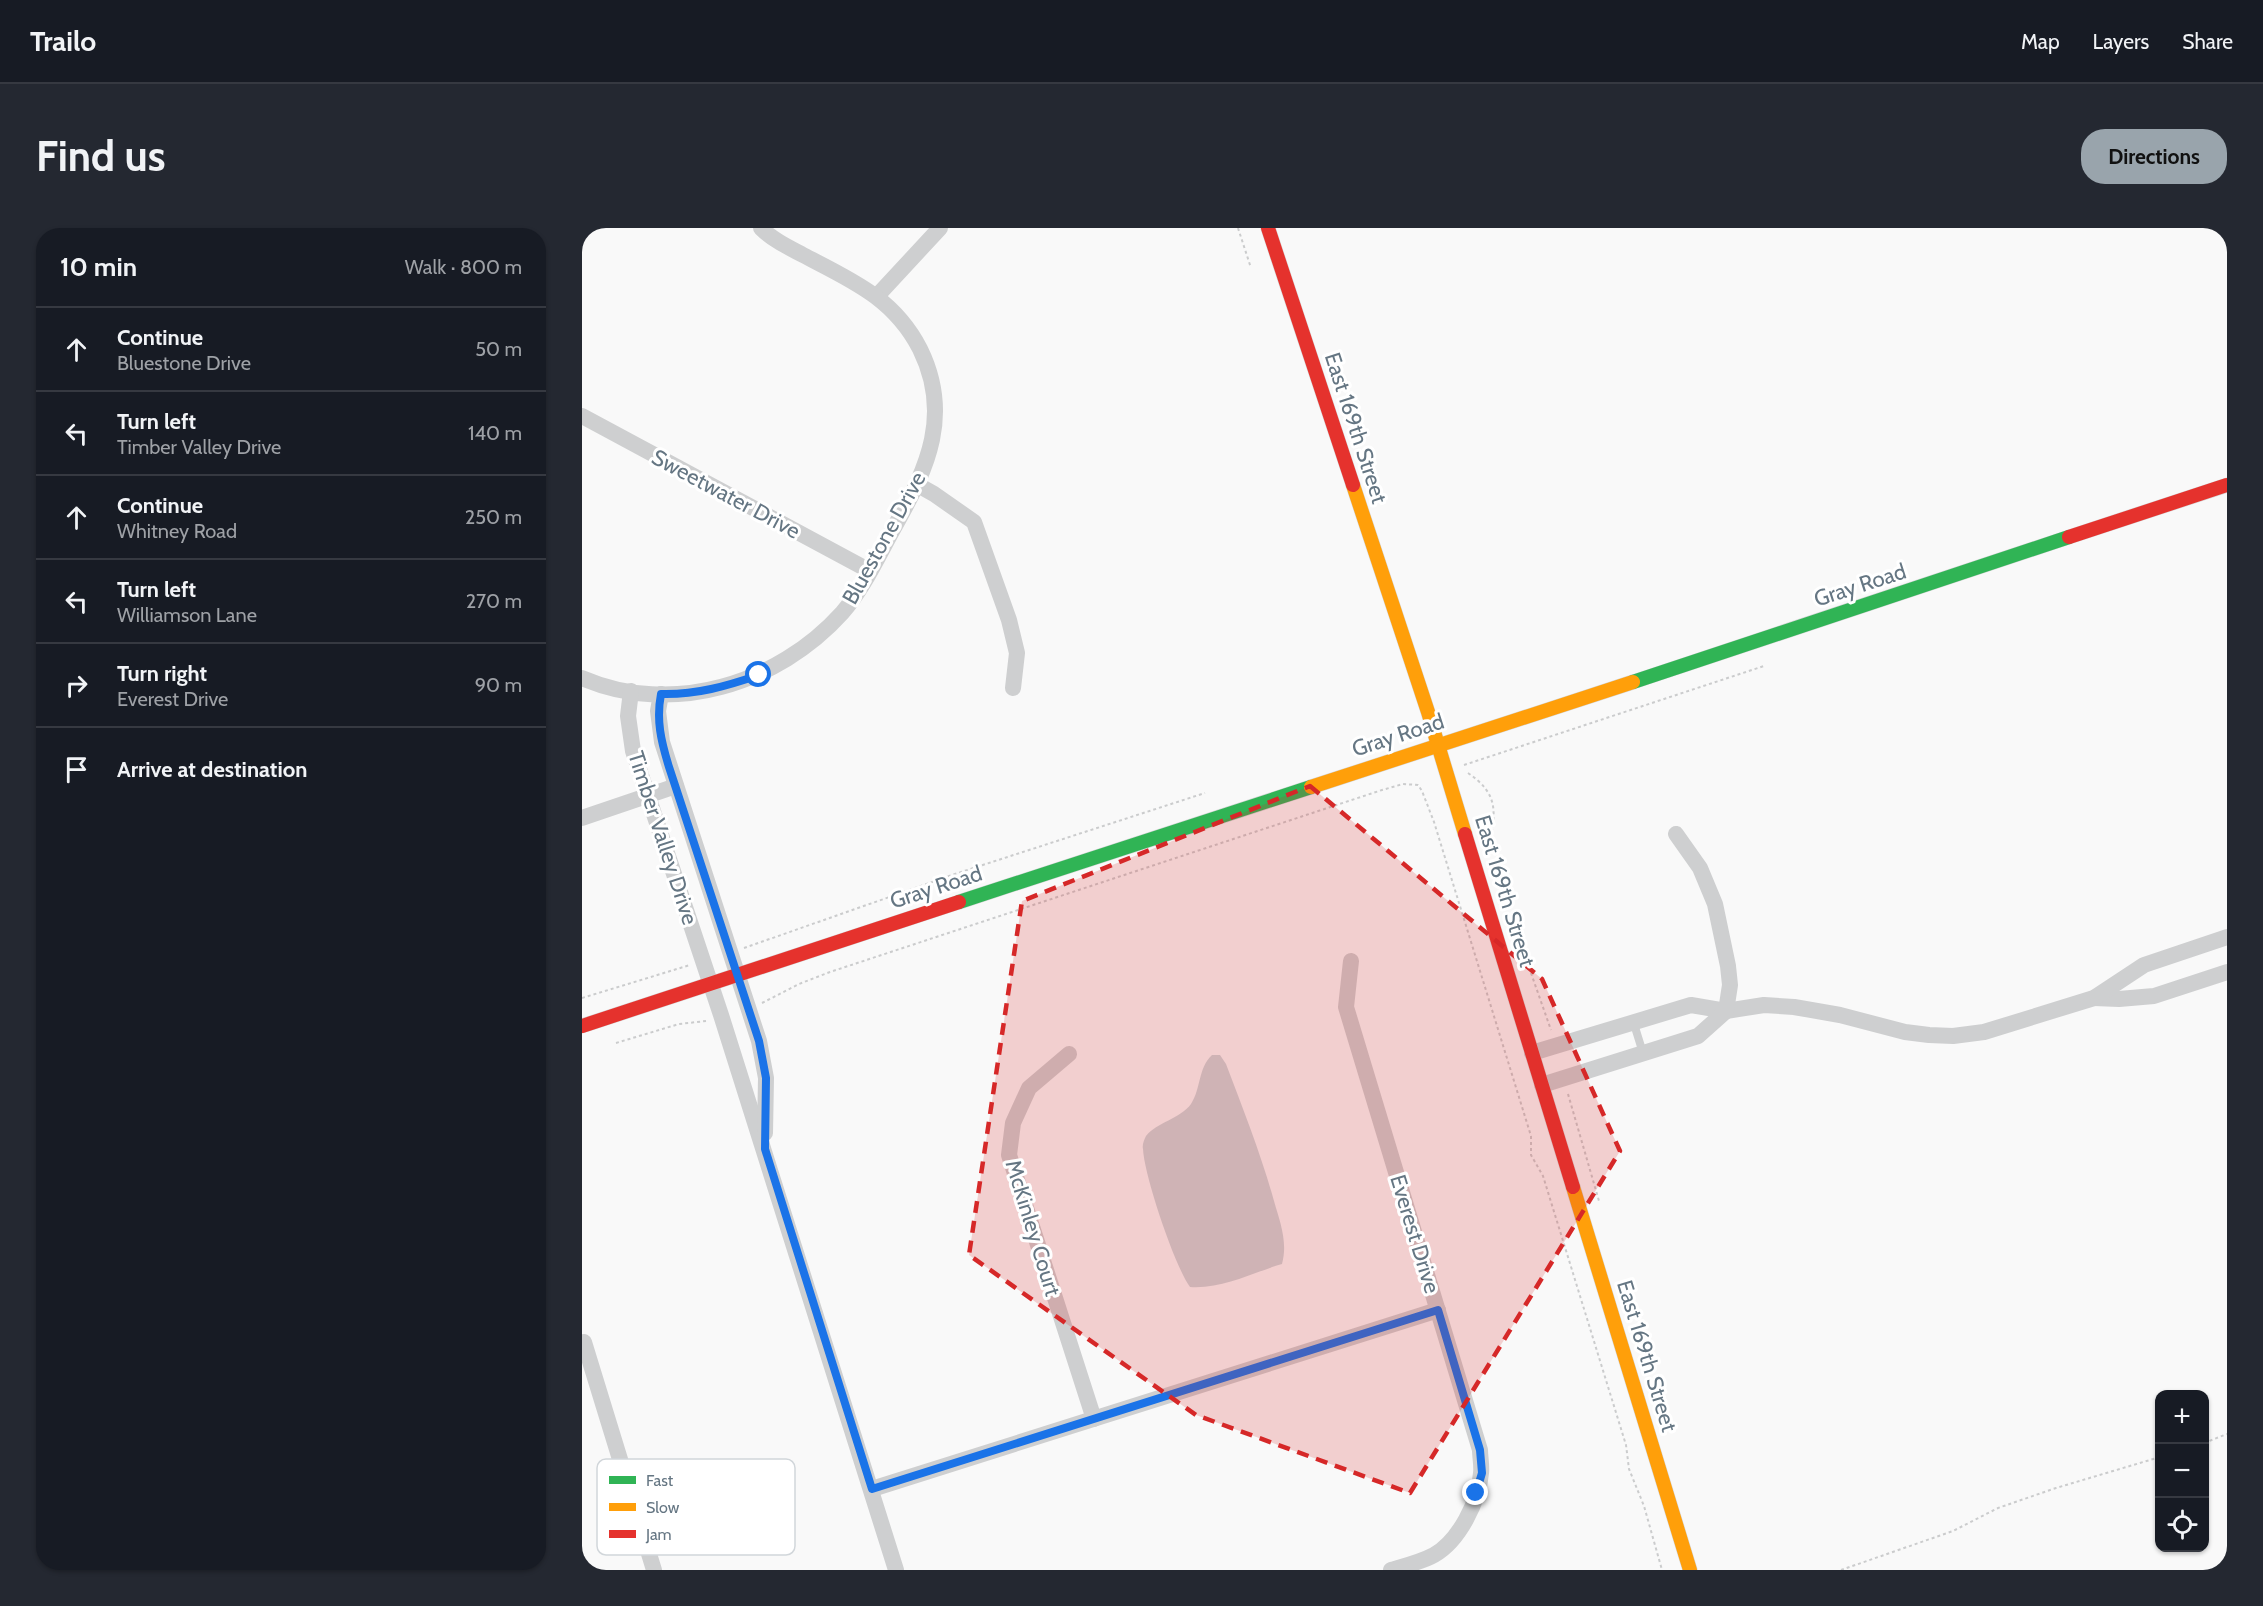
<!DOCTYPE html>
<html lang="en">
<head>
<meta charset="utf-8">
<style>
	:root { --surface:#171b24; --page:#242831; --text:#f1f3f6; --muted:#9ea1a6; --line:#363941; --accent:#99a4ac }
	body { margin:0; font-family:Cabin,sans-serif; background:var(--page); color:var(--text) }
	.controls { position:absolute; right:18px; bottom:18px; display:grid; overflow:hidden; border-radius:12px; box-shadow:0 2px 4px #0004 }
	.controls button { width:54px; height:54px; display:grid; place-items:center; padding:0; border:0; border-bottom:2px solid var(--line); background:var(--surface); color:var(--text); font:30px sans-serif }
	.stop { position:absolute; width:18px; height:18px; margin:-14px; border:4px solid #1a73e8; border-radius:50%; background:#fff }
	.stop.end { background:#1a73e8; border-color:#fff; box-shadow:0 2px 6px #0008 }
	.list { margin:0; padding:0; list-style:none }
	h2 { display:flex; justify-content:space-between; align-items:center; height:78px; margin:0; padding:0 24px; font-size:26px }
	h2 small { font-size:20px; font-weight:400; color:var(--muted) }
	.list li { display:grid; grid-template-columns:39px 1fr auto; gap:18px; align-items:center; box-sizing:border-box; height:84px; padding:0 24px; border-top:2px solid var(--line) }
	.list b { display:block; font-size:22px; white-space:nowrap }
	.list p { margin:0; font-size:20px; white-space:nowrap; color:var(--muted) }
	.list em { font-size:20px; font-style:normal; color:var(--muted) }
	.icon { flex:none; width:33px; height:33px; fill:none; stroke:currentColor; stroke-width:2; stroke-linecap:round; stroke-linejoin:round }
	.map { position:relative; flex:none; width:1645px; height:1342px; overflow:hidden; border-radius:24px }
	header { display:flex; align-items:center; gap:36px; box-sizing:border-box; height:84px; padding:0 30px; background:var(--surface); border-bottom:2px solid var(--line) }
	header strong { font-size:28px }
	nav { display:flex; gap:33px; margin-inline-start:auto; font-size:21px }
	.intro { display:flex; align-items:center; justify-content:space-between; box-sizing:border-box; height:144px; padding:0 36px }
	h1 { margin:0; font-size:42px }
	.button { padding:15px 27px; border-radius:24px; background:var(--accent); color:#111; font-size:21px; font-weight:700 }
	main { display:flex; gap:36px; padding:0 36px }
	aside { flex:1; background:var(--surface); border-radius:24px; box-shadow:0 2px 4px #0004 }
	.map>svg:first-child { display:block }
</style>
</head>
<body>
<header>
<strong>Trailo</strong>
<nav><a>Map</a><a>Layers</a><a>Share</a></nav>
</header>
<div class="intro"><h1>Find us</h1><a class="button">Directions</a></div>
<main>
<aside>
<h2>10 min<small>Walk · 800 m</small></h2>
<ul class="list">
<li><svg class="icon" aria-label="ahead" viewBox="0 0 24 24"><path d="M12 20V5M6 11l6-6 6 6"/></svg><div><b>Continue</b><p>Bluestone Drive</p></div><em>50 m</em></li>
<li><svg class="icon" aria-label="left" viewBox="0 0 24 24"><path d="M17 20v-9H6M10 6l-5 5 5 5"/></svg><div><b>Turn left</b><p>Timber Valley Drive</p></div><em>140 m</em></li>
<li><svg class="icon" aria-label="ahead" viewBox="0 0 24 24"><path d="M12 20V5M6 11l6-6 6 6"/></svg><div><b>Continue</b><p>Whitney Road</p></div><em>250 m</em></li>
<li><svg class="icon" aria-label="left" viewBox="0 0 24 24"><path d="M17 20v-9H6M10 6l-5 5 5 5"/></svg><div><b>Turn left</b><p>Williamson Lane</p></div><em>270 m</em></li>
<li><svg class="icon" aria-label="right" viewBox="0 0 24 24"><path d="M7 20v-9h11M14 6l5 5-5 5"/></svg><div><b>Turn right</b><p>Everest Drive</p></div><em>90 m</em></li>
<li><svg class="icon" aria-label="arrive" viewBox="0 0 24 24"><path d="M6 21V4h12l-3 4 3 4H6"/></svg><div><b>Arrive at destination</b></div></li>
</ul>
</aside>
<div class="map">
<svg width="1645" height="1342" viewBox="0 0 1645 1342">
	<rect width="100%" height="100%" fill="#f9f9f9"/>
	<path fill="#ced6d9" d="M630 827H638L644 836C661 881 679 926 692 973 698 994 706 1014 700 1036 669 1045 642 1061 608 1059 593 1039 562 947 561 921 560 917 562 912 564 908 575 894 598 891 609 876 619 861 616 840 630 827Z"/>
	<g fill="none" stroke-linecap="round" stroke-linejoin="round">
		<g stroke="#d5d6d7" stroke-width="15">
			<g id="fast">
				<polyline points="1051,454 1487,309"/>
				<polyline points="377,674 729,559"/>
			</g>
		</g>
		<g stroke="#d5d6d7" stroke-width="15">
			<g id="slow">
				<polyline points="771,257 846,484 883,606"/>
				<polyline points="729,559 1051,454"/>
				<polyline points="991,959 1108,1342"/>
			</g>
		</g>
		<g stroke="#d5d6d7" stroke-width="15">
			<g id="jam">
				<polyline points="686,0 771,257"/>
				<polyline points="1487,309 1645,257"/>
				<polyline points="883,606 991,959"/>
				<polyline points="0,798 377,674"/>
			</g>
		</g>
		<g stroke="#cbcccd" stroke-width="2" stroke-dasharray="3 3" stroke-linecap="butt">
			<polyline points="656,0 669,40"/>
			<polyline points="882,537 1182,438"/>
			<path d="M886 545C917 566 914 584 907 618"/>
			<polyline points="937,711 969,802"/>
			<polyline points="162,720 373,646 623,565"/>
			<polyline points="0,770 108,737"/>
			<polyline points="180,775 217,756 248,744 800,562 821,556 836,557 840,563 852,594 949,908 949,927 961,948 1044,1217 1047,1241 1062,1278 1080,1342"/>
			<polyline points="34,815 97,796 124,793"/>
			<polyline points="986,866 1017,973"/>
			<polyline points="1622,1215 1645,1206"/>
			<polyline points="1259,1342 1371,1303 1416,1280 1474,1260 1578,1229"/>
		</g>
		<polyline stroke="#cecfd0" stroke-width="8" points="1052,796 1061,825"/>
		<g stroke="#cecfd0" stroke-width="16">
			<polyline points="295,68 358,0"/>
			<polyline points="0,188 288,343"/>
			<polyline points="336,257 352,266 392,294 427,392 435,425 431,460"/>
			<path d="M0 450C90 489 196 456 260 385 282 360 297 326 314 296 346 239 370 186 338 121 312 70 269 52 221 27 206 19 191 12 179 0"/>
			<polyline points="49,463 46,488 51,523 139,787 314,1342"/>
			<polyline points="79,466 76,483 80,514 177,813 184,850 183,905"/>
			<polyline points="0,590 94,558"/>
			<path d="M769 733 764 779 898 1222C898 1229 900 1238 899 1245 897 1273 877 1313 852 1327 839 1334 823 1338 809 1342"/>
			<polyline points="1512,770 1537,771 1572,768 1645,744"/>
			<polyline points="950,825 1109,777 1144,783 1182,777 1212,779 1258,787 1323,804 1347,807 1371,808 1402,804 1512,770 1562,737 1645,709"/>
			<polyline points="487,826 447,860 431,895 427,927 512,1191"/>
			<polyline points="960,857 1116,808 1144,783 1148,757 1146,738 1133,676 1118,640 1094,606"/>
			<polyline points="2,1114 72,1342"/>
			<polyline points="290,1261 856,1082"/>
		</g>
		<use href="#fast" stroke="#30b455" stroke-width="14"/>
		<use href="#slow" stroke="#ff9f0a" stroke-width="14"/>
		<use href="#jam" stroke="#e5322d" stroke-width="14"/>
	</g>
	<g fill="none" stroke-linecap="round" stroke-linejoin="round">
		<path stroke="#1a73e8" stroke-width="8" d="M177 447C145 458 114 467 79 466 74 492 79 513 87 539L177 813 184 850 183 921 290 1261 856 1082 898 1222 900 1245 894 1265"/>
	</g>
	<path fill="#d62828" fill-opacity="0.2" stroke="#d62828" stroke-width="4.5" stroke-dasharray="12 8" stroke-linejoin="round" d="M728 558 960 751 1038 923 828 1265 614 1187 387 1027 440 673Z"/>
	<g text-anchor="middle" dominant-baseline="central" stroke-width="6" stroke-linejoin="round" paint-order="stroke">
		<g font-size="22" fill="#657683" stroke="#fff">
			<text transform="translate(774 200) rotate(72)">East 169th Street</text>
			<text transform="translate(144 266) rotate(28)">Sweetwater Drive</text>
			<text transform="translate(302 310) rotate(-61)">Bluestone Drive</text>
			<text transform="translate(1278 357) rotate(-18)">Gray Road</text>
			<text transform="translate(816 507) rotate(-18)">Gray Road</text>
			<text transform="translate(81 610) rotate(72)">Timber Valley Drive</text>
			<text transform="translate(354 659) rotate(-18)">Gray Road</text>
			<text transform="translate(923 663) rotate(73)">East 169th Street</text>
			<text transform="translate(451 1000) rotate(73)">McKinley Court</text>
			<text transform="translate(833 1006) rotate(73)">Everest Drive</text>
			<text transform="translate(1065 1128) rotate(73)">East 169th Street</text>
		</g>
	</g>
	<rect x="15" y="1231" width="198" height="96" rx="9" fill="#fff" stroke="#d1d6da" stroke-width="1.5"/>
	<rect x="27" y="1248" width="27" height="8" fill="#30b455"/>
	<rect x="27" y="1275" width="27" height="8" fill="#ff9f0a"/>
	<rect x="27" y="1302" width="27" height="8" fill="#e5322d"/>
	<g font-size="16" fill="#657683">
		<text x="64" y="1258">Fast</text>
		<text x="64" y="1285">Slow</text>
		<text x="64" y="1312">Jam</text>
	</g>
</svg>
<div class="controls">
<button>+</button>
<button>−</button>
<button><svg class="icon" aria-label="locate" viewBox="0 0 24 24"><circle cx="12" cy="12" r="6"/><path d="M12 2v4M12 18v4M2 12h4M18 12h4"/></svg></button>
</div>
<div class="stop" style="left:177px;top:447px"></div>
<div class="stop end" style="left:894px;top:1265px"></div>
</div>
</main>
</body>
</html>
